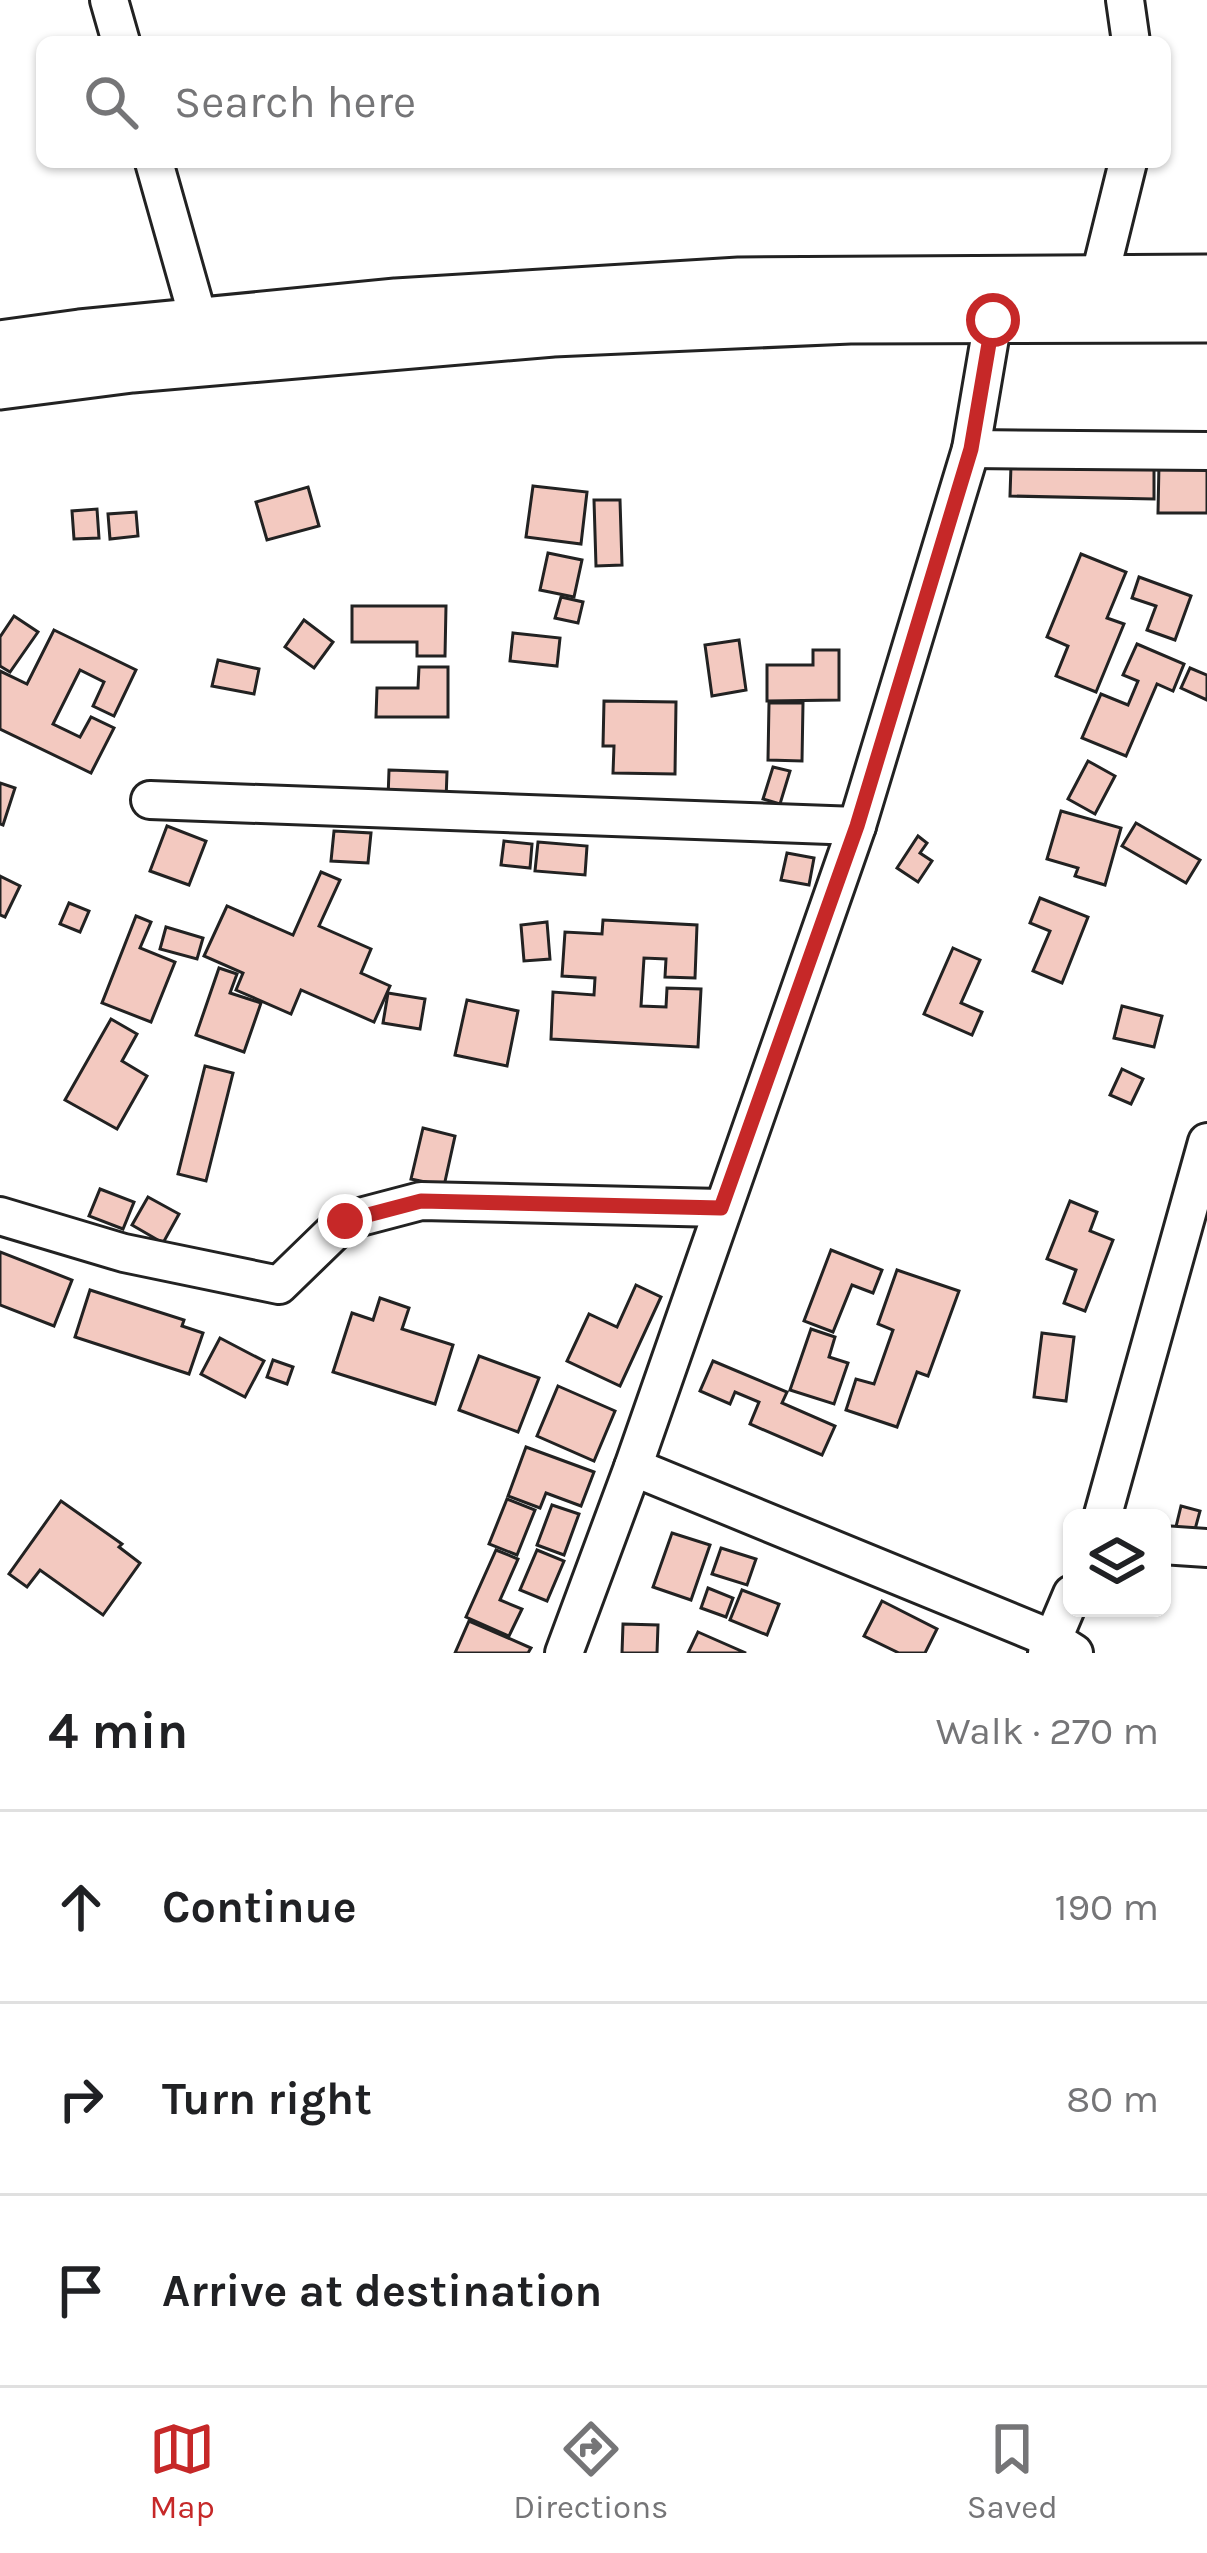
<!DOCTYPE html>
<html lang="en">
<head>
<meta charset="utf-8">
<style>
	:root { --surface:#fff; --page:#f6f6f6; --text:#202124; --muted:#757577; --line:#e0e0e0; --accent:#c62828 }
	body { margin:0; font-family:Karla,sans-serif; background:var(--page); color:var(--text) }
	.controls { position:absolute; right:36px; bottom:36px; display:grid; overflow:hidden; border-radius:18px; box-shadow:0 3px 9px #0004 }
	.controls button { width:108px; height:108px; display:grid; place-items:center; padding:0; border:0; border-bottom:3px solid var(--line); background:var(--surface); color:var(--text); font:60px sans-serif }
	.stop { position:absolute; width:36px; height:36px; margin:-27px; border:9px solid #c62828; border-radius:50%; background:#fff }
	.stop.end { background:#c62828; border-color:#fff; box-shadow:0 3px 12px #0008 }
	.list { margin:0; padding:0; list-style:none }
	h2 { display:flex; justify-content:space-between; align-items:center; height:156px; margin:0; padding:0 48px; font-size:51px }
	h2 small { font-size:39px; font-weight:400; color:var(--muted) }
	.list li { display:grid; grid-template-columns:78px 1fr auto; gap:36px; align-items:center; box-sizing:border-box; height:192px; padding:0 48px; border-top:3px solid var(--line) }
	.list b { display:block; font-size:45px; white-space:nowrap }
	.list em { font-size:39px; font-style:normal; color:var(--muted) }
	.icon { flex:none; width:66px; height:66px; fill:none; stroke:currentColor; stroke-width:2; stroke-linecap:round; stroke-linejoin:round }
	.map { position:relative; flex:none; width:1207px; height:1653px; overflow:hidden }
	.search { position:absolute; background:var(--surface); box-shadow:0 3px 9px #0004; left:36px; right:36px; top:36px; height:132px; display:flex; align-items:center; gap:30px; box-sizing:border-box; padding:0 42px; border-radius:18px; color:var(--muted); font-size:45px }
	.sheet { height:732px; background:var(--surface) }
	nav { display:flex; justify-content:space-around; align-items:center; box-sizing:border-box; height:168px; border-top:3px solid var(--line); background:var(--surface); font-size:33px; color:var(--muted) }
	nav a { display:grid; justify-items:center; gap:6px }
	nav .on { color:var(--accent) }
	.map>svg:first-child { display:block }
</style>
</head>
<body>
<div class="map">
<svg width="1207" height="1653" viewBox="0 0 1207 1653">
	<rect width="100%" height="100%" fill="#fff"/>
	<g fill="#f3c9c0" stroke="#222" stroke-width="3">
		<polygon points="1159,464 1207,465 1207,513 1158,513"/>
		<polygon points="1011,465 1154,468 1154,499 1010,496"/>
		<polygon points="533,486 587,492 581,544 526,537"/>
		<polygon points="308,487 319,526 267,540 256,502"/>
		<polygon points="594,500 620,500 622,565 596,566"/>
		<polygon points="97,509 99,538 74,539 72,511"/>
		<polygon points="136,512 138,536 110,539 108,514"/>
		<polygon points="548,553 582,560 574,597 540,590"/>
		<polygon points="1081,554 1126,572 1107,618 1124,624 1096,692 1056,676 1068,646 1047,637"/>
		<polygon points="1139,577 1191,596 1175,640 1147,630 1156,606 1132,598"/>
		<polygon points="561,597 583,602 578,623 555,618"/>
		<polygon points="352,606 446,606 445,656 417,656 417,642 352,642"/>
		<polygon points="14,616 38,632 10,672 0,666 0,637"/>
		<polygon points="304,620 333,642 314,668 285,647"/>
		<polygon points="54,630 136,670 114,716 93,706 104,682 80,670 53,724 80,737 91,717 114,728 91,773 0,729 0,671 27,684"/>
		<polygon points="513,633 560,638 557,666 510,661"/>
		<polygon points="739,640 746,690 712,696 705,645"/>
		<polygon points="1137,644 1184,664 1173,691 1157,684 1126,756 1082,738 1101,694 1128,705 1138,681 1123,675"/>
		<polygon points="813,650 839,650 839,700 767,701 767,665 813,665"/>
		<polygon points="218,660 259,669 254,694 212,686"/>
		<polygon points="419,667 448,667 448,717 376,717 377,688 418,688"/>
		<polygon points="1190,668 1207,675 1207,700 1181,688"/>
		<polygon points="604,701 676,702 675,774 613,773 614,746 603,746"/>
		<polygon points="769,703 803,703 802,761 768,760"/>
		<polygon points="1088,761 1115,776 1095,814 1068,799"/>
		<polygon points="773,767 790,771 780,804 763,799"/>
		<polygon points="389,770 447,772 446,801 388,799"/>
		<polygon points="0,783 15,788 3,825 0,824"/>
		<polygon points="1061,811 1121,828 1105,885 1075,876 1078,868 1047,859"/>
		<polygon points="1136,823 1200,860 1186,883 1122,846"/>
		<polygon points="167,826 206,841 189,885 150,871"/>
		<polygon points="334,831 371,833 368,863 331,861"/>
		<polygon points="918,836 927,843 920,853 932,861 918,882 897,868"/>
		<polygon points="504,841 532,844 530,868 501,865"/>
		<polygon points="538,842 587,846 585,875 535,871"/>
		<polygon points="787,853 814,858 809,885 781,880"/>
		<polygon points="321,872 340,880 319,926 371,949 361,973 390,986 374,1022 301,990 291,1014 236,990 243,973 204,956 227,906 293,935"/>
		<polygon points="0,876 20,886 5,917 0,915"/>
		<polygon points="1040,898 1088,917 1062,983 1033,971 1050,931 1030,923"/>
		<polygon points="69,903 89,911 80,932 60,924"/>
		<polygon points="136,916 151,922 140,948 175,962 151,1022 102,1003"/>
		<polygon points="603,920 697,925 695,978 665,977 666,959 644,958 641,1006 666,1007 667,988 701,989 698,1047 551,1039 553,992 594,995 595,978 562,976 565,932 602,934"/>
		<polygon points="547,922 550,959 524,961 521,925"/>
		<polygon points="166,927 203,938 197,959 160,949"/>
		<polygon points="953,948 980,960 961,1003 982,1012 972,1035 924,1014"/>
		<polygon points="219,968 237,974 230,993 261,1003 244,1052 196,1035"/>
		<polygon points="388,993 425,999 420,1029 383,1023"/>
		<polygon points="467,1000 518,1011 507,1066 455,1055"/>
		<polygon points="1122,1006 1162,1016 1154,1047 1114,1038"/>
		<polygon points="111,1019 137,1034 122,1061 147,1076 117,1129 65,1100"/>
		<polygon points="205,1066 233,1073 206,1181 178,1174"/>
		<polygon points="1122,1069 1143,1079 1131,1104 1110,1095"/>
		<polygon points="423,1128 455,1136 444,1186 411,1179"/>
		<polygon points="100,1189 134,1202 123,1229 89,1216"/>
		<polygon points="148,1197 179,1214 163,1243 132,1225"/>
		<polygon points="1070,1201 1097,1212 1090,1231 1113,1240 1085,1311 1064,1303 1076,1270 1047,1259"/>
		<polygon points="831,1250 882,1270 873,1293 852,1285 833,1332 804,1321"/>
		<polygon points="0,1252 72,1280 54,1326 0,1305"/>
		<polygon points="897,1270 959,1291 928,1376 917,1372 897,1427 846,1410 856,1379 874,1384 893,1330 878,1324"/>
		<polygon points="636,1285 661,1297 620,1386 567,1361 589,1314 617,1327"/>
		<polygon points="90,1290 184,1320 182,1326 203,1333 189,1374 75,1337"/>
		<polygon points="380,1298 409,1308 402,1329 453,1345 435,1404 333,1372 352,1313 373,1320"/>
		<polygon points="811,1329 835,1337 829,1357 848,1363 834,1404 790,1390"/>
		<polygon points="1042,1333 1074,1337 1066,1401 1034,1397"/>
		<polygon points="220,1338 264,1361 245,1397 201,1374"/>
		<polygon points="479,1356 539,1378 518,1432 459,1410"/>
		<polygon points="273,1360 293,1367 287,1384 267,1377"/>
		<polygon points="713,1361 787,1392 782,1403 835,1426 822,1455 750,1424 759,1402 735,1392 730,1404 700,1391"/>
		<polygon points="558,1386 615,1411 594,1461 537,1436"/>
		<polygon points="526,1447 594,1472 581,1506 546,1493 540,1508 508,1496"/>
		<polygon points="507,1499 535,1510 517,1555 489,1544"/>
		<polygon points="61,1501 122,1544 119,1547 140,1563 103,1615 40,1570 27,1587 9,1574"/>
		<polygon points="552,1505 579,1514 564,1555 537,1545"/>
		<polygon points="1181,1506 1200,1511 1191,1544 1173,1539"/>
		<polygon points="672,1533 710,1545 691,1600 653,1587"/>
		<polygon points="721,1548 756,1559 747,1585 712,1574"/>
		<polygon points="496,1550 518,1559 500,1600 522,1609 509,1636 466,1617"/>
		<polygon points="537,1550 564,1561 547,1601 520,1590"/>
		<polygon points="708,1588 733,1598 726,1617 701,1608"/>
		<polygon points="742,1590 779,1604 767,1635 730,1620"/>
		<polygon points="882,1601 937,1629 925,1653 899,1653 864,1636"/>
		<polygon points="469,1621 531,1648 528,1653 455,1653"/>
		<polygon points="623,1624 658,1625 657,1653 622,1653"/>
		<polygon points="698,1632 746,1653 688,1653"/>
	</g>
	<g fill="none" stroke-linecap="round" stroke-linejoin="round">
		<g stroke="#222" stroke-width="42">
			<g id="minor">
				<polyline points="109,0 121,42"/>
				<polyline points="1125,0 1131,42"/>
				<polyline points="154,162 199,321"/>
				<polyline points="1099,279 1128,162"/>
				<polyline points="971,449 1207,451"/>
				<polyline points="150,800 857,826"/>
				<polyline points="0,1216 124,1253 279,1285 345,1221 421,1201 721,1208"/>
				<polyline points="633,1467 1052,1639 1074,1653"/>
				<polyline points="1102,1518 1207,1142"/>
				<polyline points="1162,1545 1207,1548"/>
				<polyline points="564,1653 633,1467 857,826 971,449 993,320"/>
				<polyline points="1047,1653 1072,1594"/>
			</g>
		</g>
		<g stroke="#222" stroke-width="51">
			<g id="major">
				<polyline points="0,344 80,333 396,302 739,281 1207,278"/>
				<polyline points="0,386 132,369 553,333 850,320 1207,319"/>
			</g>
		</g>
		<use href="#minor" stroke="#fff" stroke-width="36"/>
		<use href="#major" stroke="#fff" stroke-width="45"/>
	</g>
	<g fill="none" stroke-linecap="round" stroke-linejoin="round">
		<polyline stroke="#c62828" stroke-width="15" points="345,1221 421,1201 721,1208 857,826 971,449 993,320"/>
	</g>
</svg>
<div class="controls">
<button><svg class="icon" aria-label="layers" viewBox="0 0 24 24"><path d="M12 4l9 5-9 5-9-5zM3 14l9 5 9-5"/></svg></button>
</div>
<div class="stop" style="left:993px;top:320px"></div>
<div class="stop end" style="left:345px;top:1221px"></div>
<div class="search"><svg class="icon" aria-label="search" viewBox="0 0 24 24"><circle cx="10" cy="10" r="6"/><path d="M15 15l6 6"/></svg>Search here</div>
</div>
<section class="sheet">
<h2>4 min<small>Walk · 270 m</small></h2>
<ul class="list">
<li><svg class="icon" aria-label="ahead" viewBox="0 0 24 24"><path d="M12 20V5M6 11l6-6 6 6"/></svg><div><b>Continue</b></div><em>190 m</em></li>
<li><svg class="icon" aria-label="right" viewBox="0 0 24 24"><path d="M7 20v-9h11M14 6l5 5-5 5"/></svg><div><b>Turn right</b></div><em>80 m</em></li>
<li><svg class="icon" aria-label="arrive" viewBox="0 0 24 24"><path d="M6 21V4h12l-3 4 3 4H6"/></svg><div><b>Arrive at destination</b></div></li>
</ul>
</section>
<nav>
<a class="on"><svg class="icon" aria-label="map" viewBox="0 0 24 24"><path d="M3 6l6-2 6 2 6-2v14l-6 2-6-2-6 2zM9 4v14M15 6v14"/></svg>Map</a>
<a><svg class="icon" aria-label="directions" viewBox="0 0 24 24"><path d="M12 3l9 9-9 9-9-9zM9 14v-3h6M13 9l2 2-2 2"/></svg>Directions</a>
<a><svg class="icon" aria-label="saved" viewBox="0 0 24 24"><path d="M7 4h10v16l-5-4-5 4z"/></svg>Saved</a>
</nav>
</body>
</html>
